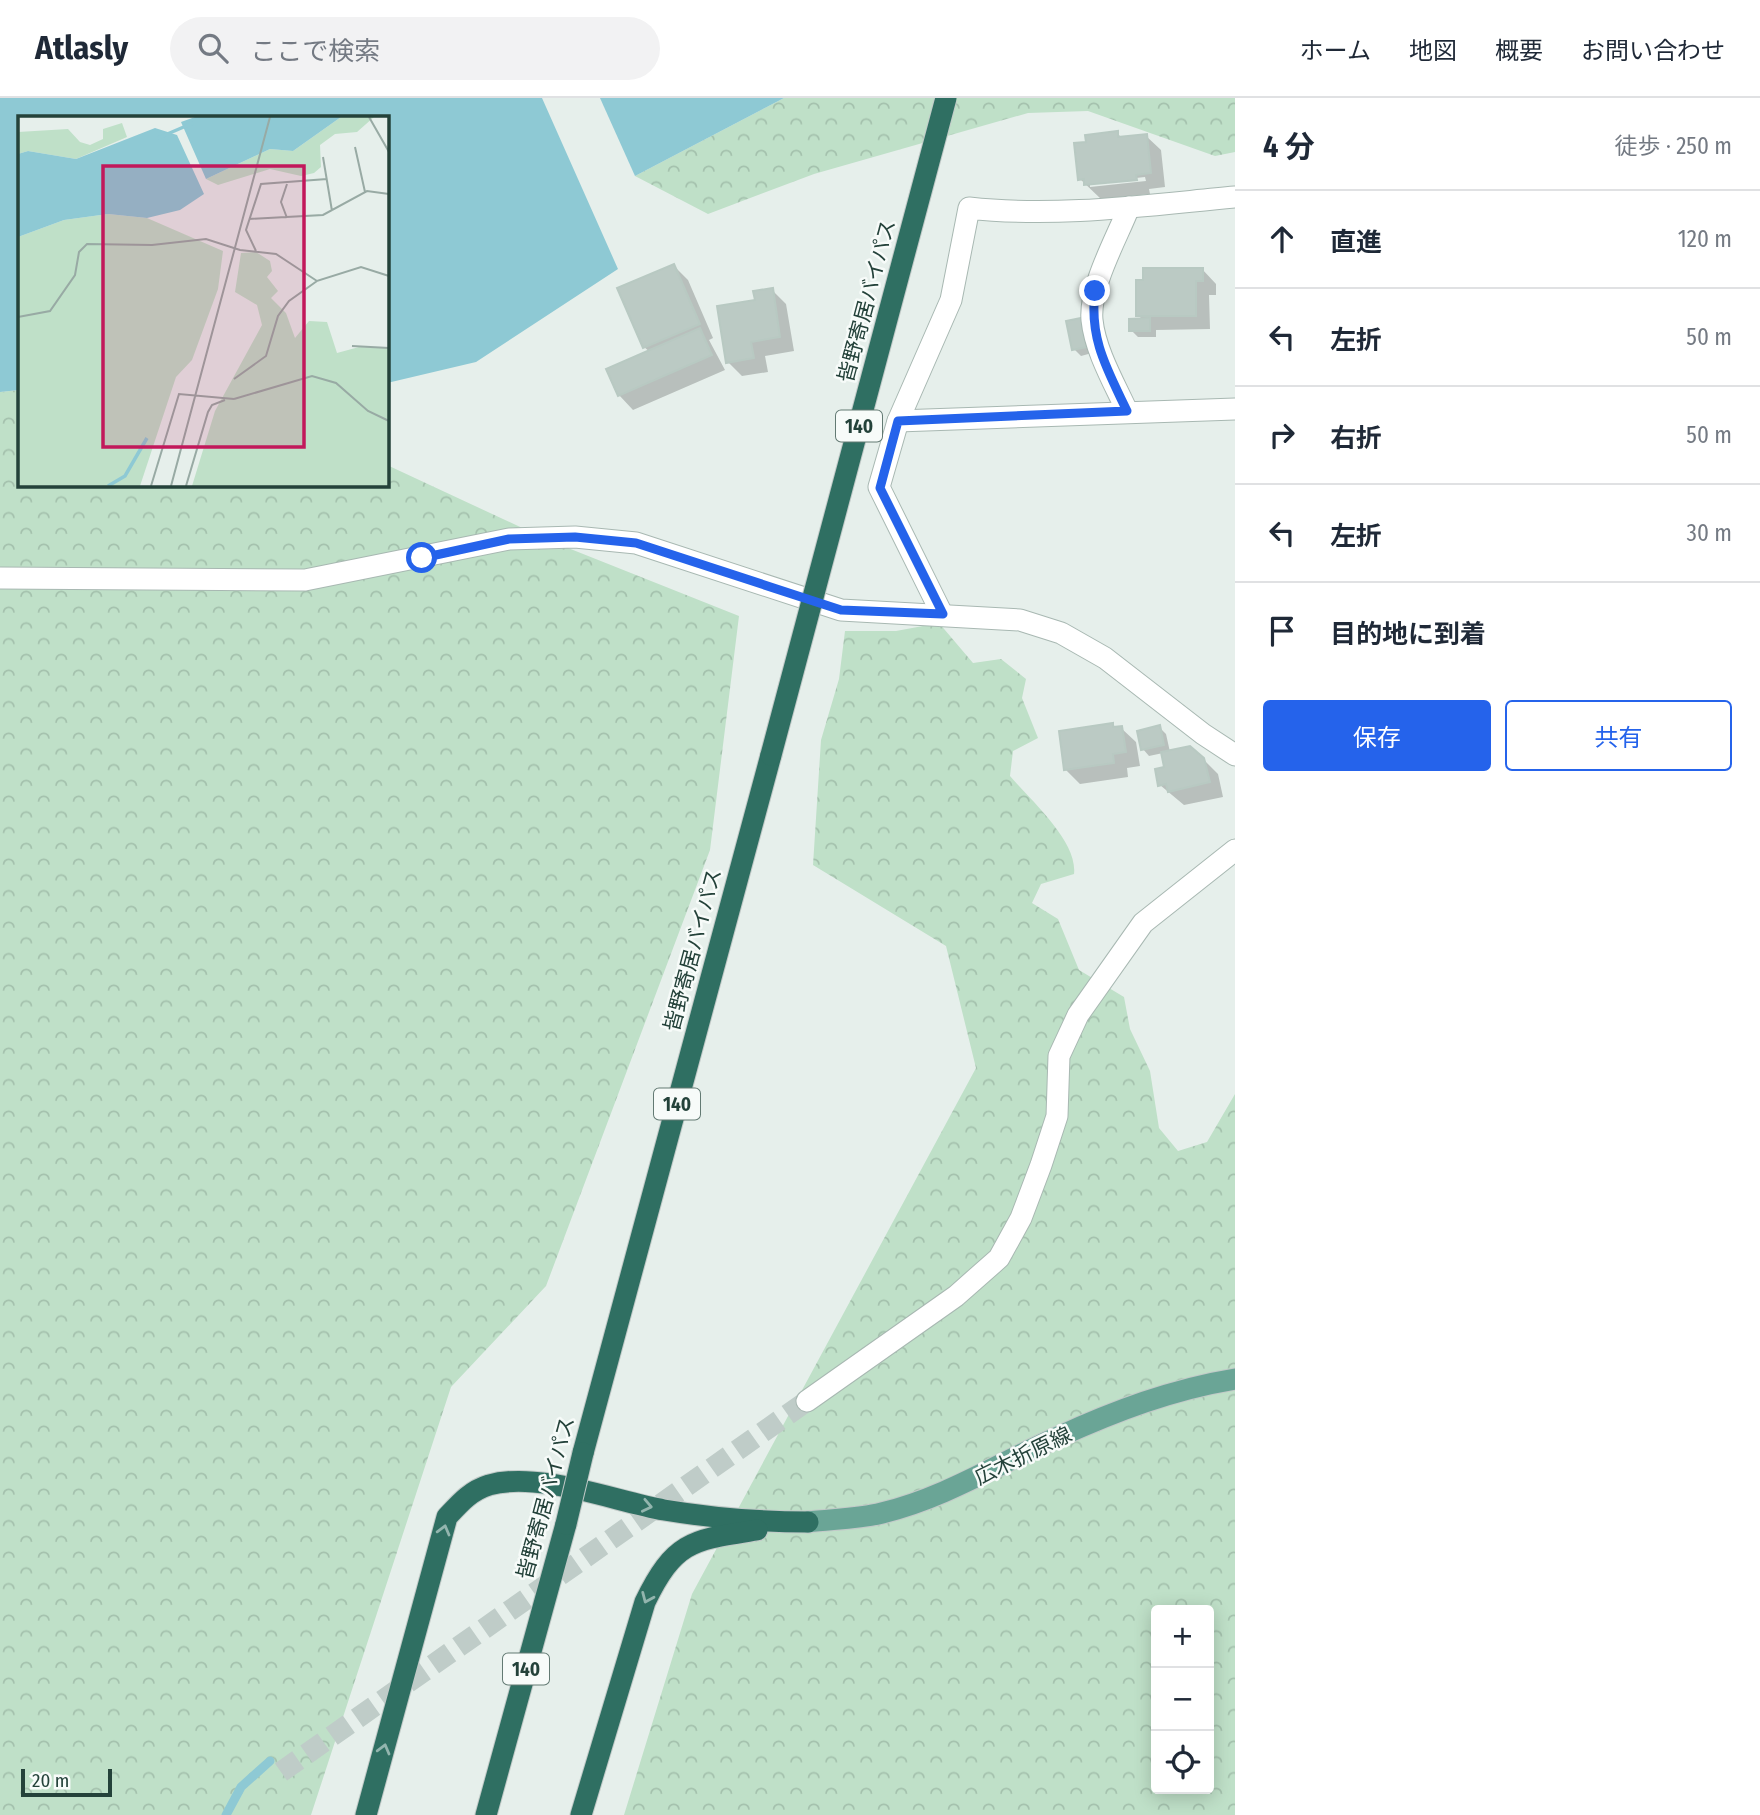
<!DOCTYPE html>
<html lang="ja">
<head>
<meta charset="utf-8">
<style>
	:root { --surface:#fff; --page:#f2f2f3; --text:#1f2937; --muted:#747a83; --line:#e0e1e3; --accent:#2563eb }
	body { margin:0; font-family:"Fira Sans Condensed","Noto Sans JP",sans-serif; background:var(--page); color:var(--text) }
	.controls { position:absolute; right:21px; bottom:21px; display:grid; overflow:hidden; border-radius:7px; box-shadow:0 4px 18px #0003 }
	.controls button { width:63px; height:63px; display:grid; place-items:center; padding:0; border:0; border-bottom:2px solid var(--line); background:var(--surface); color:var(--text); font:35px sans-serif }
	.scale { position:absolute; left:21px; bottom:18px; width:91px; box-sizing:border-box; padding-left:7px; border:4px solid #24423a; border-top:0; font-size:19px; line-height:24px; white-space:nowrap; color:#24423a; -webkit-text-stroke:5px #f7fbf9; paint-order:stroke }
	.stop { position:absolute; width:21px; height:21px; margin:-16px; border:5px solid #2563eb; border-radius:50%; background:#fff }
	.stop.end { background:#2563eb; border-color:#fff; box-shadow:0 2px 7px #0008 }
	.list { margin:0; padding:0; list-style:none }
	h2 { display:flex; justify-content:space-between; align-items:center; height:91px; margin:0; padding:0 28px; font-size:30px }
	h2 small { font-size:23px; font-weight:400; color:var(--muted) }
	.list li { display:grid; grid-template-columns:46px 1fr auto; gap:21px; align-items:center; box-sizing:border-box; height:98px; padding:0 28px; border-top:2px solid var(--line) }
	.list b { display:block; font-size:26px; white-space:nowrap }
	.list em { font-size:23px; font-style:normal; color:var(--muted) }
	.actions { display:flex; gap:14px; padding:21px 28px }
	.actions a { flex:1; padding:16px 0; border:2px solid var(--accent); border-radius:7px; text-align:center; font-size:24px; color:var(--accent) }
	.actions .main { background:var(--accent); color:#fff }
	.icon { flex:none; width:38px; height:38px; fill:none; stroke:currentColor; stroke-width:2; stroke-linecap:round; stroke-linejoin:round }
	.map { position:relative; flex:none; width:1235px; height:1717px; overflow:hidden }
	header { display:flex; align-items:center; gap:42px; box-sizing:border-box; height:98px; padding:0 35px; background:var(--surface); border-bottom:2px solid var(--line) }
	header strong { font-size:33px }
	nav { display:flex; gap:38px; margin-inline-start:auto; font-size:24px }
	.search { width:490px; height:63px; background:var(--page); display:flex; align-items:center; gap:18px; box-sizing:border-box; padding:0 24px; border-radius:38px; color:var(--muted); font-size:26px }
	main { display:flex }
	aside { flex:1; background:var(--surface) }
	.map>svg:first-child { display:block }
</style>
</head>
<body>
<header>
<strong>Atlasly</strong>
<div class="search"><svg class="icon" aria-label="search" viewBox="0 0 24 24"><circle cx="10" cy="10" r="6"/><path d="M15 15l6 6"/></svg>ここで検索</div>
<nav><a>ホーム</a><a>地図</a><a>概要</a><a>お問い合わせ</a></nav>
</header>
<main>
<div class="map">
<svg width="1235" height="1717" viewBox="0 0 1235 1717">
	<defs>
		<pattern id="forest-crowns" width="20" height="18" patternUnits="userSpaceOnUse" patternTransform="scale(1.75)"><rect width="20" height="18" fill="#bfe0c8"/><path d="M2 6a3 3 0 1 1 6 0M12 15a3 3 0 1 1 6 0" fill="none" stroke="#a4c1ad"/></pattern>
	</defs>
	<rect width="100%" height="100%" fill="#e6efeb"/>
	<g fill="url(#forest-crowns)" fill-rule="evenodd">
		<polygon points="784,0 1235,0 1235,54 1215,58 1088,13 1028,15 814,76 708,116 635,78"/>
		<polygon points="19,292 19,387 387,387 387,367 548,442 739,518 710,752 546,1188 451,1289 311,1717 0,1717 0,294"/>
		<path d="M939 525 973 565 1001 561 1026 581 1022 600 1038 640 1013 653 1010 678C1030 702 1078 743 1074 776L1041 786 1032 805 1058 821 1079 872 1124 899 1130 931 1150 973 1159 1030 1178 1053 1207 1044 1235 996V1717H624L692 1496 976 970 946 848 813 767 821 642 839 581 845 533H896ZM1156 1512H1209V1691H1156Z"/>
	</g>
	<g fill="#8ec9d4">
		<polygon points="0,0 542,0 618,171 476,264 387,285 387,19 19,19 19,292 0,294"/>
		<polygon points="600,0 784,0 635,78"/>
	</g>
	<g fill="#0003" fill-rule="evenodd">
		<path d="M1117 35 1122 40 1146 38 1161 52 1165 89 1149 91 1150 96 1101 101 1080 81 1088 45ZM1145 79 1146 83 1090 89V85Z"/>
		<polygon points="674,168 688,182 713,240 709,242 725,272 633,312 619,297 650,254 644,249"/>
		<polygon points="1202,171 1216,186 1216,197 1209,197 1210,231 1156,232 1156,239 1138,239 1131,232 1143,222 1138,217"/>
		<polygon points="772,192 786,206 794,253 765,258 768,274 742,278 728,264 757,204"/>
		<polygon points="1080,221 1092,255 1081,258 1074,251"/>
		<polygon points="1112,627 1121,630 1136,644 1140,668 1127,670 1128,679 1080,686 1066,672"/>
		<polygon points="1159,629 1166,636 1170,654 1203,661 1218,676 1223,699 1184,707 1160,687 1166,671 1163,655 1149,658 1143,651"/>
	</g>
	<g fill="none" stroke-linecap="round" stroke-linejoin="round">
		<polyline stroke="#8ec9d4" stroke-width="9" points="226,1717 241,1689 270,1663"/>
	</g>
	<g fill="#bbcac4" stroke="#b8c9c2" stroke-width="2">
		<polygon points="1118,33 1118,39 1147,36 1151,75 1136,77 1137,82 1084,87 1084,81 1078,82 1074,45 1086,44 1085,37"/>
		<polygon points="674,166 700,226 643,250 617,190"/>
		<polygon points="1143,170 1203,170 1203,183 1196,183 1196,218 1136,218 1136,182 1143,182"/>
		<polygon points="773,190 780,239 751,244 754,260 726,265 717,208 755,202 753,193"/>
		<polygon points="1081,220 1087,249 1072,252 1066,223"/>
		<polygon points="1150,220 1150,233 1129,233 1129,221"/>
		<polygon points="700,230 712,257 618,298 606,271"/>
		<polygon points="1113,625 1113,629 1122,628 1126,654 1113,656 1114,665 1064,672 1059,633"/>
		<polygon points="1160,627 1164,647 1141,652 1137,633"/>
		<polygon points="1190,648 1204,660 1210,684 1168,694 1166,686 1158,688 1155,671 1164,669 1161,654"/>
	</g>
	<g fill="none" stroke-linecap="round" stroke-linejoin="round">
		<polyline stroke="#bfccc8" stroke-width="21" stroke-dasharray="21 10" stroke-linecap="butt" points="281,1674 807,1303"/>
		<g stroke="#a8b8b2" stroke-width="23">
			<g id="minor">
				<path d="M1127 313C1114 285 1095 252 1092 222 1089 188 1117 140 1129 109"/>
				<polyline points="898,323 1235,311"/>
				<polyline points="0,480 305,482 509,441 575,439 636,445 841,512 1020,522 1061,535 1105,560 1203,636 1235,657"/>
				<path d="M942 516 879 389 898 323 951 202 969 110C1057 120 1148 107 1235 99"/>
				<polyline points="807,1303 956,1198 999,1160 1021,1120 1041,1067 1057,1018 1059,958 1078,917 1143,825 1235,752"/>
			</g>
		</g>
		<g stroke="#c2cac8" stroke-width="23">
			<path id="major" d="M808 1424C832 1421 859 1421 882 1415 945 1400 999 1365 1058 1339 1115 1313 1173 1291 1235 1281"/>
		</g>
		<g stroke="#c2cac8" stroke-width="23">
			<g id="highway">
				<polyline points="583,1355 771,657"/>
				<path d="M366 1717 447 1419C460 1405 470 1393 489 1387 538 1373 614 1403 664 1412 712 1420 759 1424 808 1424"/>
				<polyline points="486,1717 566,1426"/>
				<path d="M581 1717 645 1504C675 1442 693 1442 757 1432"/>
			</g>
		</g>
		<use href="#minor" stroke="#fff" stroke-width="21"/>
		<use href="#major" stroke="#6aa596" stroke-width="21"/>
		<use href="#highway" stroke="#2f6f62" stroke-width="21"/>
		<g stroke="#c2cac8" stroke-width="23" stroke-linecap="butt">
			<g id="highway-bridge">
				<polyline points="771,657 946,0"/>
				<polyline points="566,1426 583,1355"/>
			</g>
		</g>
		<use href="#highway-bridge" stroke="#2f6f62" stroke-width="21"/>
	</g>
	<defs><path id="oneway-chevron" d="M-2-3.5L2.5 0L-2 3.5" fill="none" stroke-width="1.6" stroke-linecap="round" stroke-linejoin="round" transform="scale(1.75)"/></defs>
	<g stroke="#93b5ae">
		<use href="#oneway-chevron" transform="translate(647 1408) rotate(12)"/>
		<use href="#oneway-chevron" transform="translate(444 1432) rotate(-75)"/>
		<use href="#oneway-chevron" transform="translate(647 1500) rotate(113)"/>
		<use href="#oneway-chevron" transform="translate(384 1651) rotate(-75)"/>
	</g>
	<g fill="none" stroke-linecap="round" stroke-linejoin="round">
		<path stroke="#2563eb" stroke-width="9" d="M422 460 509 441 575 439 636 445 841 512 943 516 880 390 898 323 1127 313C1107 271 1089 241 1095 193"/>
	</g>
	<g text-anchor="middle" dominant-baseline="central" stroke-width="5" stroke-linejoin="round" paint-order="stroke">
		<g fill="#f7fbf9" stroke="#637a73" stroke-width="2">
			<rect x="836" y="312.5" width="46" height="31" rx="5"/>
			<rect x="654" y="990.5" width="46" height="31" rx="5"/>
			<rect x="503" y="1555.5" width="46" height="31" rx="5"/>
		</g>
		<g font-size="19" font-weight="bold" fill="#24423a">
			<text x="859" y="328">140</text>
			<text x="677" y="1006">140</text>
			<text x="526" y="1571">140</text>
		</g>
		<g font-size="21" fill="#24423a" stroke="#f7fbf9">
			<text transform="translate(867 203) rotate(-75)">皆野寄居バイパス</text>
			<text transform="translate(693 852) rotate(-75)">皆野寄居バイパス</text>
			<text transform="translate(1023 1358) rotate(-26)">広木折原線</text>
			<text transform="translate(546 1400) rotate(-75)">皆野寄居バイパス</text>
		</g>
	</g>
	<g transform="translate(18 18)">
		<rect width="371" height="371" fill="#e6efeb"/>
		<path d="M323 1H356L339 16 317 18 302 29 303 51 296 57 283 60 252 53 200 69 188 63 252 33 275 35ZM104 7 109 21 58 43 10 35 0 38V16L50 13 62 26 72 29 85 23V13ZM90 98 129 102 205 135 200 173 174 244 158 261 122 370H0V121L46 104ZM238 136 252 145 254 155 249 161 260 175 253 182 268 197 277 222 291 205 309 206 319 237 341 231 371 232V370H174L197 295 244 209 239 189 217 176 223 137Z" fill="#bfe0c8"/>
		<path d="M177 1H323L275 35 252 33 188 63 163 6ZM137 12 159 19 186 78 162 94 129 102 90 98 46 104 0 121V38L10 35 58 43Z" fill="#8ec9d4"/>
		<path fill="none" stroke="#8ec9d4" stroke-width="3.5" d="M140 22 175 7M90 370 107 360 129 322"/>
		<path fill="none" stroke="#98aaa4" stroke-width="2" d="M351 1 371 36M337 31 347 76M305 41 314 95M269 102 263 86 269 68M231 103 305 99 349 75 371 78M238 135 228 114 243 68 309 63M0 201 32 195 57 159 61 136 69 128 134 129 188 123 222 134 258 138 299 165 343 151 371 160M334 230 371 232M216 263 248 240 260 200 271 185 299 165M216 283 294 260 318 267 350 295 371 305M133 370 161 278 216 283M153 370 252 1M168 370 190 296 194 289 207 284"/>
		<path fill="#c2185b" fill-opacity="0.15" stroke="#c2185b" stroke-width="3.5" d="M85 50H286V331H85Z"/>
		<rect width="371" height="371" fill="none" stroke="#24423a" stroke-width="3.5"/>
	</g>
</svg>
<div class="controls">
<button>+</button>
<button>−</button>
<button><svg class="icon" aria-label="locate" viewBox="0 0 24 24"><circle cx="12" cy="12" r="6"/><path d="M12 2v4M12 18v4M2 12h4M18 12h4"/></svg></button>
</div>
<div class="scale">20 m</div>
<div class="stop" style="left:422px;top:460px"></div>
<div class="stop end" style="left:1095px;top:193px"></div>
</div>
<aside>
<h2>4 分<small>徒歩 · 250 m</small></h2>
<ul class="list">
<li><svg class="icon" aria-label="ahead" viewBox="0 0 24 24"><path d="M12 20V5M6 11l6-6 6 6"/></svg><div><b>直進</b></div><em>120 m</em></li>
<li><svg class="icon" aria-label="left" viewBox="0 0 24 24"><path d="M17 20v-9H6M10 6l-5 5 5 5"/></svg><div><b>左折</b></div><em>50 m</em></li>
<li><svg class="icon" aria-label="right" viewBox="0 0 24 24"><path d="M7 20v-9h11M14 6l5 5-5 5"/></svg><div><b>右折</b></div><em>50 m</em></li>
<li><svg class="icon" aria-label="left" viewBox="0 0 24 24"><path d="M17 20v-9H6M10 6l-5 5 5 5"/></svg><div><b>左折</b></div><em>30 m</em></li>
<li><svg class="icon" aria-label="arrive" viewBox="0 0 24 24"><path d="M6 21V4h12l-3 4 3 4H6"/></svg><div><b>目的地に到着</b></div></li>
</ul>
<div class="actions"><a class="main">保存</a><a>共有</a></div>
</aside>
</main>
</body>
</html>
